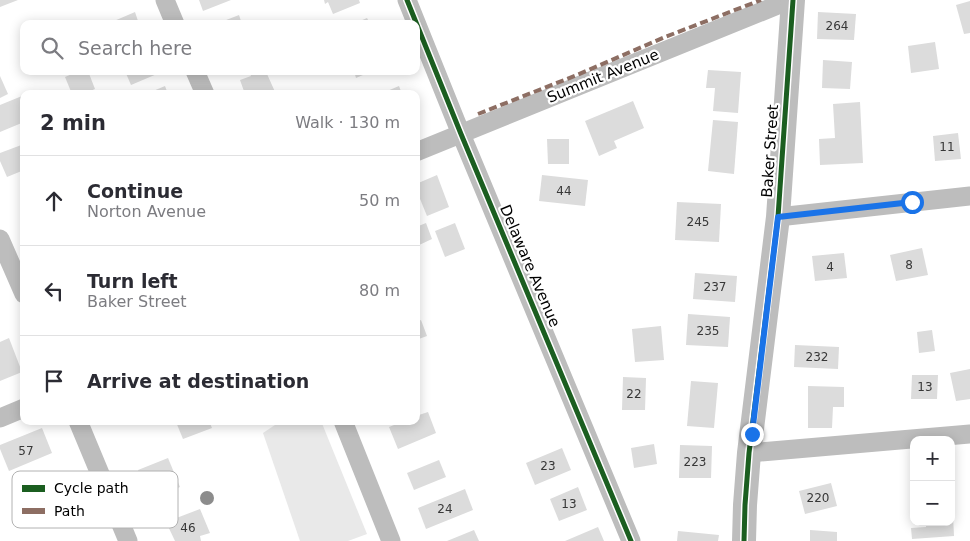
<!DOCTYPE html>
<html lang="en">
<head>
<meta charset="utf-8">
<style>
	:root { --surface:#fff; --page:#f7f7f7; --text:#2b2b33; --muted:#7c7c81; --line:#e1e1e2 }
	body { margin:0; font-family:"DejaVu Sans",sans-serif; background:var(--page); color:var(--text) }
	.controls { position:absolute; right:15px; bottom:15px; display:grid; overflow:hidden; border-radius:10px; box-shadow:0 2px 12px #0003 }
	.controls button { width:45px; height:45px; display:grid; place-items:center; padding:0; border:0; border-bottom:1px solid var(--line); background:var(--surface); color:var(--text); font:25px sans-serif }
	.stop { position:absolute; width:15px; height:15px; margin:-11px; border:4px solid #1a73e8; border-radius:50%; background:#fff }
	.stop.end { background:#1a73e8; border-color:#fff; box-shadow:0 1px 5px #0008 }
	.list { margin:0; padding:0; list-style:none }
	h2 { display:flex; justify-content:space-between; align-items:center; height:65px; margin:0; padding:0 20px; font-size:21px }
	h2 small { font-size:16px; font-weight:400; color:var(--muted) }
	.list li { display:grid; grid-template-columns:32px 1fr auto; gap:15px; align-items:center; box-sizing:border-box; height:90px; padding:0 20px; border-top:1px solid var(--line) }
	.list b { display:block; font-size:19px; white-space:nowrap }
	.list p { margin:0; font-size:16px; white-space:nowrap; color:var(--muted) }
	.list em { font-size:16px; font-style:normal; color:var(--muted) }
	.icon { flex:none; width:28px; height:28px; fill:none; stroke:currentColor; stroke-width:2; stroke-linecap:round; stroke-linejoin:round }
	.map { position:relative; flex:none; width:970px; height:541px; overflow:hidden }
	.search { position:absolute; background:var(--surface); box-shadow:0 2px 12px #0003; left:20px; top:20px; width:400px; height:55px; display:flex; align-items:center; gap:12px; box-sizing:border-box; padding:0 18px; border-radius:10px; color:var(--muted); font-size:19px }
	.panel { position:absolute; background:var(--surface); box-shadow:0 2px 12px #0003; left:20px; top:90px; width:400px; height:335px; border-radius:10px }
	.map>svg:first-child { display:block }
</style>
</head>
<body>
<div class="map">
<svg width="970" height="541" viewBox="0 0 970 541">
	<rect width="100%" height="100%" fill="#fff"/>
	<polygon fill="#e9e9e9" points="281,421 321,421 367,534 348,541 300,541 263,433"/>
	<g fill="#dcdcdc">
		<polygon points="0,0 18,0 0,7"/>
		<polygon points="199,0 231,0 203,11"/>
		<polygon points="324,0 359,0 360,3 333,14 328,2 325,4"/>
		<polygon points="970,1 970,33 964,34 956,5"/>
		<polygon points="135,12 139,24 107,24"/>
		<polygon points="818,12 856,14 854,40 817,39"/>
		<polygon points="239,15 242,24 216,24"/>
		<polygon points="367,18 370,24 353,24"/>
		<polygon points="935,42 939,69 911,73 908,46"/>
		<polygon points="823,60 852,62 850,89 822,88"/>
		<polygon points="708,70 741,72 738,113 713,111 715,88 706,88"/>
		<polygon points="79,71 88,71 95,89 83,94 72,94 65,77"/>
		<polygon points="125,71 164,71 131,85"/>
		<polygon points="249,71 272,71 267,74 276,94 245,94 240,80 251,76"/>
		<polygon points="354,71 372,71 356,78"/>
		<polygon points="0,76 8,94 0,98"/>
		<polygon points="165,86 168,94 146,94"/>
		<polygon points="399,86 402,94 380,94"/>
		<polygon points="22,96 24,100 24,122 0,132 0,105"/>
		<polygon points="633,101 644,128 614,141 617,148 599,156 585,121"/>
		<polygon points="860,102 863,163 820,165 819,139 835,138 833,104"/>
		<polygon points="713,120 738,122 734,174 708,171"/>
		<polygon points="958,133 961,159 935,161 933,136"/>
		<polygon points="547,139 569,139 569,164 548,164"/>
		<polygon points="24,144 24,170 7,177 0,161 0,153"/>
		<polygon points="437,175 449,207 427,216 416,189 416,184"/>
		<polygon points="542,175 588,180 585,206 539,201"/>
		<polygon points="677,202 721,204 719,242 675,240"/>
		<polygon points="426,223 432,239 417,246 416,227"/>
		<polygon points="455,223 465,249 445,257 435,231"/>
		<polygon points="922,248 928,275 896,281 890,255"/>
		<polygon points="844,253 847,278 815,281 812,256"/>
		<polygon points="695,273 737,276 735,302 693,299"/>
		<polygon points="688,314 730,317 728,347 686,345"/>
		<polygon points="421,320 427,336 416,340 416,322"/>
		<polygon points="661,326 664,360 635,362 632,329"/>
		<polygon points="932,330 935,351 919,353 917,332"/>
		<polygon points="9,338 22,372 0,381 0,342"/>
		<polygon points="795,345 839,347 838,369 794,367"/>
		<polygon points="970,369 970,399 956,401 950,373"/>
		<polygon points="912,375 938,375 937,399 911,399"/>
		<polygon points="623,377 646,378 645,410 622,410"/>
		<polygon points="691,381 718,383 714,428 687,426"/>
		<polygon points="808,386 844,387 844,407 833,407 832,428 808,428"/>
		<polygon points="428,412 436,433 398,449 389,427 404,421 416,421 416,416"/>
		<polygon points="179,421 209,421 212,428 183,439 176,422"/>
		<polygon points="42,428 52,453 9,471 0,449 0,445"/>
		<polygon points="654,444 657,464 634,468 631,448"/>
		<polygon points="680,445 712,446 711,478 679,478"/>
		<polygon points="562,448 571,470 535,485 526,463"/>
		<polygon points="168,458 180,487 150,500 138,470"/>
		<polygon points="439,460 446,477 414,490 407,473"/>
		<polygon points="831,483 837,506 805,514 799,491"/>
		<polygon points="578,487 587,510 559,521 550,499"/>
		<polygon points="465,489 473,510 426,529 418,508"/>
		<polygon points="200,509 210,533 200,536 201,541 175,541 166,522"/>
		<polygon points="951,515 953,515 954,536 912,539 911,528 926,527 926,522 951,522"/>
		<polygon points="598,527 604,541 565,541"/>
		<polygon points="474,530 479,541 447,541"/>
		<polygon points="810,530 837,532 837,541 810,541"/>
		<polygon points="678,531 719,535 718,541 677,541"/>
	</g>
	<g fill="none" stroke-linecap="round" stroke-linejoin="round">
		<g stroke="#bdbdbd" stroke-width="19">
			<polyline points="165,0 175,24"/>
			<polyline points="407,0 461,134 631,541"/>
			<polyline points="195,71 205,94"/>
			<polyline points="416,152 790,0"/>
			<polyline points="778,217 970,196"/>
			<polyline points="0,239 24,294"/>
			<polyline points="0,418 24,408"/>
			<polyline points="78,421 128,541"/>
			<polyline points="343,421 391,541"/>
			<polyline points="749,453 970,434"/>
		</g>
		<polyline stroke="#bdbdbd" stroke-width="24" points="744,541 745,505 749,453 778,217 793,0"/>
		<polyline stroke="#8d6e63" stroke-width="4" stroke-dasharray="8 4" stroke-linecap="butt" points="478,114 577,75 665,37 761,0"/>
		<g stroke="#fff" stroke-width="8">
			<g id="cycleway">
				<polyline points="407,0 461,134 631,541"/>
				<polyline points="744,541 745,505 749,453 778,217 793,0"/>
			</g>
		</g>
		<use href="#cycleway" stroke="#1b5e20" stroke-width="5"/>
	</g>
	<circle fill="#8c8c8c" cx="207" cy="498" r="7"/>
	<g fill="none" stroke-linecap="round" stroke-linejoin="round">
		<polyline stroke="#1a73e8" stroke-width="6" points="752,434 778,217 912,202"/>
	</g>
	<g text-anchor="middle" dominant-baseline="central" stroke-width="4.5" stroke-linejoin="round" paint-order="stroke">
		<g font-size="12" fill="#373737">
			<text x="837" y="26">264</text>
			<text x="947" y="147">11</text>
			<text x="564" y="191">44</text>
			<text x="698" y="222">245</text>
			<text x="909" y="265">8</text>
			<text x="830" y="267">4</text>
			<text x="715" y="287">237</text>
			<text x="708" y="331">235</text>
			<text x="817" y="357">232</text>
			<text x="925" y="387">13</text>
			<text x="634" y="394">22</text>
			<text x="26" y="451">57</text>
			<text x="695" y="462">223</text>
			<text x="548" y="466">23</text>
			<text x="818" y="498">220</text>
			<text x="569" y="504">13</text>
			<text x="445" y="509">24</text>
			<text x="188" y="528">46</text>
		</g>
		<g font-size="15" fill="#000" stroke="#fff">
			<text transform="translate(603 76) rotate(-22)">Summit Avenue</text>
			<text transform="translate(770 151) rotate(-86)">Baker Street</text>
			<text transform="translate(530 266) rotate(67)">Delaware Avenue</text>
		</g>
	</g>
	<rect x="12" y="471" width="166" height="57" rx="8" fill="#fff" stroke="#b2b2b2" stroke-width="1"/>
	<rect x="22" y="485" width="23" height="7" fill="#1b5e20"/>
	<rect x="22" y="508" width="23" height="6" fill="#8d6e63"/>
	<g font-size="14" fill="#000">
		<text x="54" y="493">Cycle path</text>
		<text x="54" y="516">Path</text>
	</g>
</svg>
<div class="controls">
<button>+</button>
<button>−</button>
</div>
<div class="stop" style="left:912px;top:202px"></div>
<div class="stop end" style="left:752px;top:434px"></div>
<div class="search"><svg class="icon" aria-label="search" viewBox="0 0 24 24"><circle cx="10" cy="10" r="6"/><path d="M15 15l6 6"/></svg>Search here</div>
<section class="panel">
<h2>2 min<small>Walk · 130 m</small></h2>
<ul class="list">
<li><svg class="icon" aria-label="ahead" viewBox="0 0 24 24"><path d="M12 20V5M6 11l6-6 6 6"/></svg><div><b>Continue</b><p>Norton Avenue</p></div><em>50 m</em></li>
<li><svg class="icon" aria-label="left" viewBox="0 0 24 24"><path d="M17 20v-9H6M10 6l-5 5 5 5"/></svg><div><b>Turn left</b><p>Baker Street</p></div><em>80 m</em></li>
<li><svg class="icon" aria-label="arrive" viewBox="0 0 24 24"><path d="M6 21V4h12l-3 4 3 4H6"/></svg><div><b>Arrive at destination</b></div></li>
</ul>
</section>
</div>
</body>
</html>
